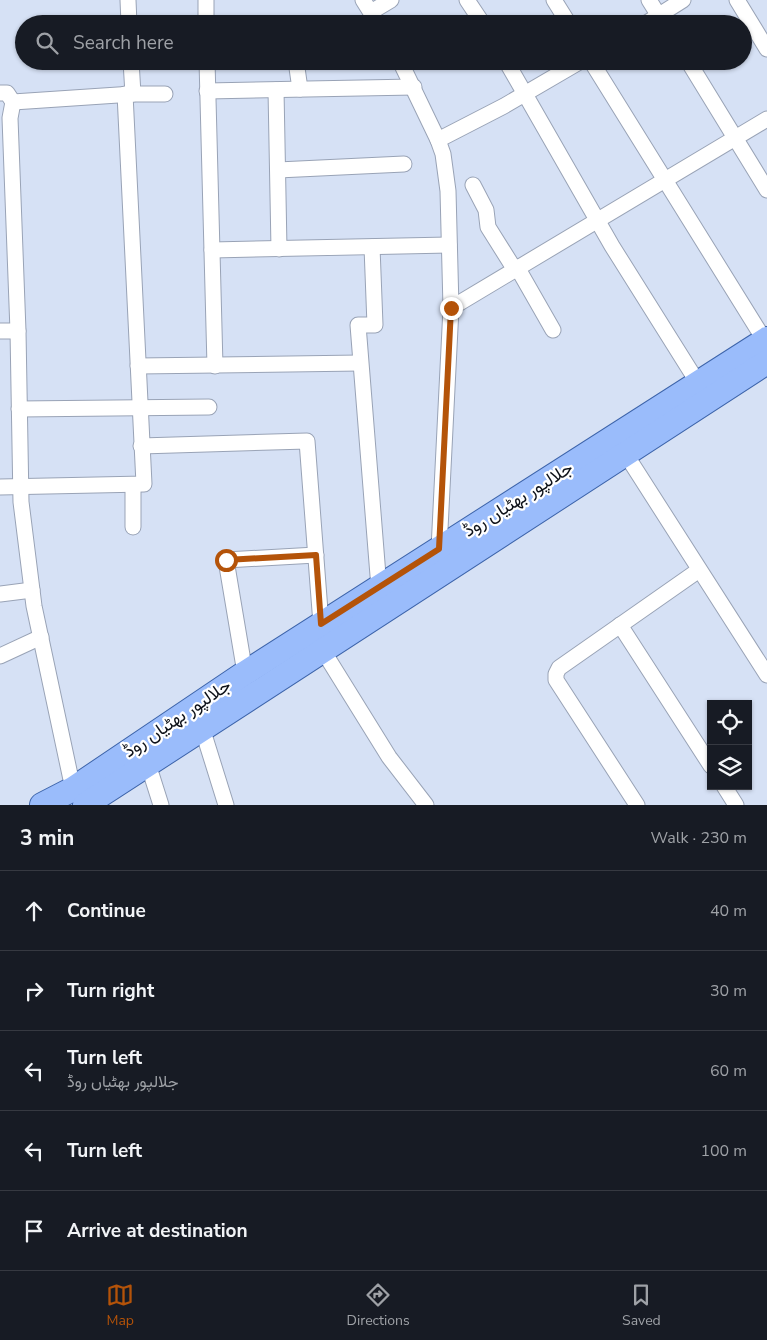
<!DOCTYPE html>
<html lang="en">
<head>
<meta charset="utf-8">
<style>
	:root { --surface:#171b24; --page:#242831; --text:#f1f3f6; --muted:#9ea1a6; --line:#363941; --accent:#b45309 }
	body { margin:0; font-family:"Nunito Sans",Vazirmatn,sans-serif; background:var(--page); color:var(--text) }
	.controls { position:absolute; right:15px; bottom:15px; display:grid; overflow:hidden; border-radius:0px; box-shadow:0 1px 4px #0004 }
	.controls button { width:45px; height:45px; display:grid; place-items:center; padding:0; border:0; border-bottom:1px solid var(--line); background:var(--surface); color:var(--text); font:25px sans-serif }
	.stop { position:absolute; width:15px; height:15px; margin:-11px; border:4px solid #b45309; border-radius:50%; background:#fff }
	.stop.end { background:#b45309; border-color:#fff; box-shadow:0 1px 5px #0008 }
	.list { margin:0; padding:0; list-style:none }
	h2 { display:flex; justify-content:space-between; align-items:center; height:65px; margin:0; padding:0 20px; font-size:21px }
	h2 small { font-size:16px; font-weight:400; color:var(--muted) }
	.list li { display:grid; grid-template-columns:32px 1fr auto; gap:15px; align-items:center; box-sizing:border-box; height:80px; padding:0 20px; border-top:1px solid var(--line) }
	.list b { display:block; font-size:19px; white-space:nowrap }
	.list p { margin:0; font-size:16px; white-space:nowrap; color:var(--muted) }
	.list em { font-size:16px; font-style:normal; color:var(--muted) }
	.icon { flex:none; width:28px; height:28px; fill:none; stroke:currentColor; stroke-width:2; stroke-linecap:round; stroke-linejoin:round }
	.map { position:relative; flex:none; width:767px; height:805px; overflow:hidden }
	.search { position:absolute; background:var(--surface); box-shadow:0 1px 4px #0004; left:15px; right:15px; top:15px; height:55px; display:flex; align-items:center; gap:12px; box-sizing:border-box; padding:0 18px; border-radius:28px; color:var(--muted); font-size:19px }
	.sheet { height:465px; background:var(--surface) }
	nav { display:flex; justify-content:space-around; align-items:center; box-sizing:border-box; height:70px; border-top:1px solid var(--line); background:var(--surface); font-size:14px; color:var(--muted) }
	nav a { display:grid; justify-items:center; gap:2px }
	nav .on { color:var(--accent) }
	.map>svg:first-child { display:block }
</style>
</head>
<body>
<div class="map">
<svg width="767" height="805" viewBox="0 0 767 805">
	<rect width="100%" height="100%" fill="#d6e1f5"/>
	<g fill="none" stroke-linecap="round" stroke-linejoin="round">
		<g stroke="#99a3b6" stroke-width="17">
			<g id="minor">
				<polyline points="128,0 129,24"/>
				<polyline points="206,0 206,24"/>
				<polyline points="363,0 378,24"/>
				<polyline points="467,0 483,24"/>
				<polyline points="554,0 569,24"/>
				<polyline points="649,0 664,24"/>
				<polyline points="737,0 767,49"/>
				<polyline points="371,12 391,0"/>
				<polyline points="645,24 683,0"/>
				<polyline points="131,61 133,94"/>
				<polyline points="207,61 215,366"/>
				<polyline points="296,61 300,89"/>
				<polyline points="400,61 438,140 443,154 448,191 451,308 439,549"/>
				<polyline points="506,61 612,246 698,383"/>
				<polyline points="591,61 765,341"/>
				<polyline points="688,61 767,190"/>
				<polyline points="276,90 279,249"/>
				<polyline points="207,91 414,87"/>
				<polyline points="0,93 7,93 13,102 10,118 18,331 21,502 34,606 73,789"/>
				<polyline points="13,102 133,94 165,94"/>
				<polyline points="438,140 504,106 581,61"/>
				<polyline points="278,170 404,164"/>
				<polyline points="473,185 486,210 488,227 515,270"/>
				<polyline points="372,247 375,325 358,325 379,588"/>
				<polyline points="212,250 449,245"/>
				<polyline points="517,267 553,330"/>
				<polyline points="451,308 767,119"/>
				<polyline points="0,331 18,331"/>
				<polyline points="138,366 360,363"/>
				<polyline points="19,409 209,407"/>
				<polyline points="141,446 307,441 321,624"/>
				<polyline points="625,453 767,675"/>
				<polyline points="133,485 133,527"/>
				<polyline points="0,487 144,484 125,94"/>
				<polyline points="0,594 32,590"/>
				<polyline points="620,625 711,766"/>
				<polyline points="322,649 389,757 426,805"/>
				<polyline points="0,656 41,637"/>
				<polyline points="245,673 226,560 316,555"/>
				<polyline points="202,728 226,805"/>
				<polyline points="148,764 161,805"/>
				<polyline points="724,786 736,805"/>
				<polyline points="637,805 556,680 556,674 559,668 699,570"/>
			</g>
		</g>
		<g stroke="#3d64aa" stroke-width="26">
			<g id="primary">
				<polyline points="42,805 73,789 245,673 767,339"/>
				<polyline points="85,805 767,362"/>
			</g>
		</g>
		<use href="#minor" stroke="#fff" stroke-width="15"/>
		<use href="#primary" stroke="#9abcfb" stroke-width="24"/>
	</g>
	<g fill="none" stroke-linecap="round" stroke-linejoin="round">
		<polyline stroke="#b45309" stroke-width="6" points="226,560 316,555 321,624 439,549 451,308"/>
	</g>
	<g text-anchor="middle" dominant-baseline="central" stroke-width="4.5" stroke-linejoin="round" paint-order="stroke">
		<g font-size="18" fill="#0d1118" stroke="#fff">
			<text transform="translate(518 499) rotate(-32)">جلالپور بھٹیاں روڈ</text>
			<text transform="translate(177 718) rotate(-34)">جلالپور بھٹیاں روڈ</text>
		</g>
	</g>
</svg>
<div class="controls">
<button><svg class="icon" aria-label="locate" viewBox="0 0 24 24"><circle cx="12" cy="12" r="6"/><path d="M12 2v4M12 18v4M2 12h4M18 12h4"/></svg></button>
<button><svg class="icon" aria-label="layers" viewBox="0 0 24 24"><path d="M12 4l9 5-9 5-9-5zM3 14l9 5 9-5"/></svg></button>
</div>
<div class="stop" style="left:226px;top:560px"></div>
<div class="stop end" style="left:451px;top:308px"></div>
<div class="search"><svg class="icon" aria-label="search" viewBox="0 0 24 24"><circle cx="10" cy="10" r="6"/><path d="M15 15l6 6"/></svg>Search here</div>
</div>
<section class="sheet">
<h2>3 min<small>Walk · 230 m</small></h2>
<ul class="list">
<li><svg class="icon" aria-label="ahead" viewBox="0 0 24 24"><path d="M12 20V5M6 11l6-6 6 6"/></svg><div><b>Continue</b></div><em>40 m</em></li>
<li><svg class="icon" aria-label="right" viewBox="0 0 24 24"><path d="M7 20v-9h11M14 6l5 5-5 5"/></svg><div><b>Turn right</b></div><em>30 m</em></li>
<li><svg class="icon" aria-label="left" viewBox="0 0 24 24"><path d="M17 20v-9H6M10 6l-5 5 5 5"/></svg><div><b>Turn left</b><p>جلالپور بھٹیاں روڈ</p></div><em>60 m</em></li>
<li><svg class="icon" aria-label="left" viewBox="0 0 24 24"><path d="M17 20v-9H6M10 6l-5 5 5 5"/></svg><div><b>Turn left</b></div><em>100 m</em></li>
<li><svg class="icon" aria-label="arrive" viewBox="0 0 24 24"><path d="M6 21V4h12l-3 4 3 4H6"/></svg><div><b>Arrive at destination</b></div></li>
</ul>
</section>
<nav>
<a class="on"><svg class="icon" aria-label="map" viewBox="0 0 24 24"><path d="M3 6l6-2 6 2 6-2v14l-6 2-6-2-6 2zM9 4v14M15 6v14"/></svg>Map</a>
<a><svg class="icon" aria-label="directions" viewBox="0 0 24 24"><path d="M12 3l9 9-9 9-9-9zM9 14v-3h6M13 9l2 2-2 2"/></svg>Directions</a>
<a><svg class="icon" aria-label="saved" viewBox="0 0 24 24"><path d="M7 4h10v16l-5-4-5 4z"/></svg>Saved</a>
</nav>
</body>
</html>
